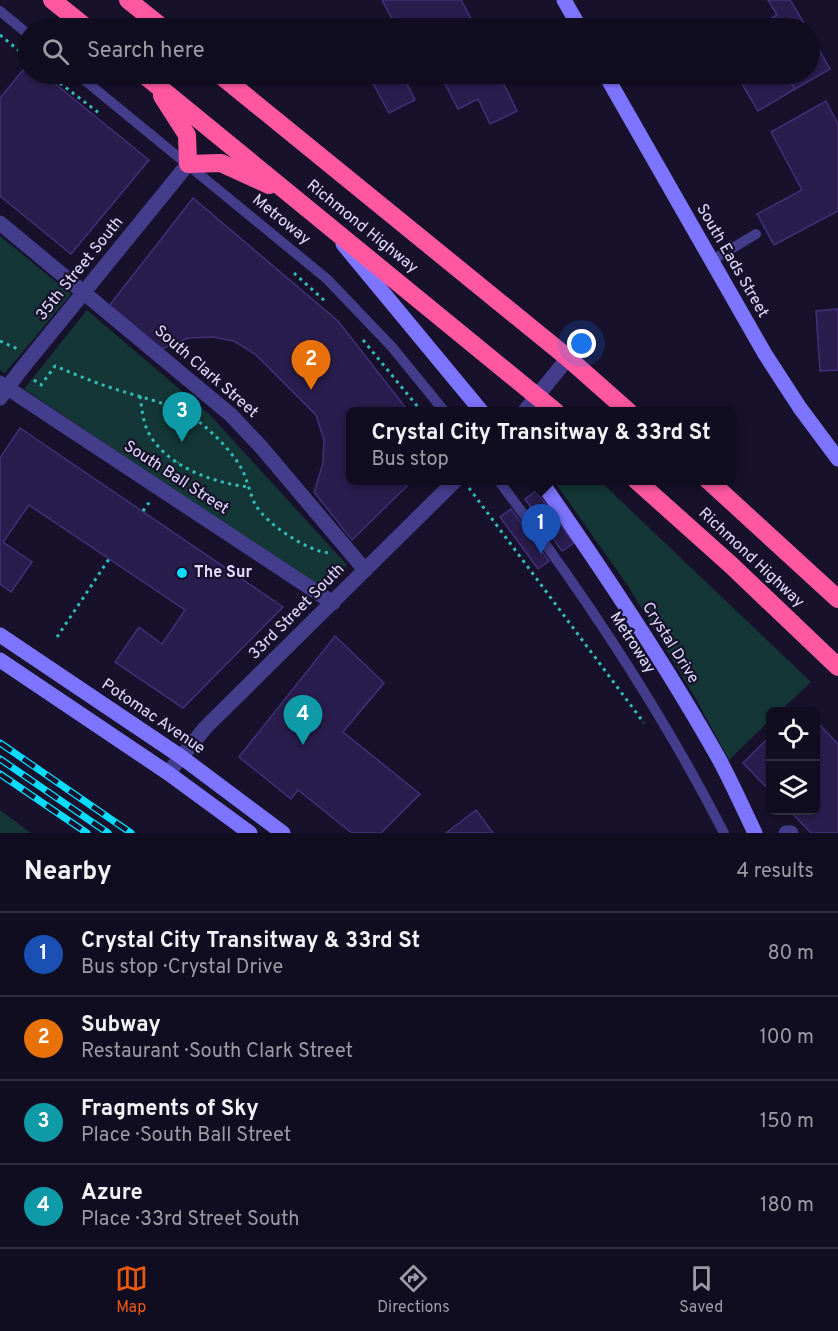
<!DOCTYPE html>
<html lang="en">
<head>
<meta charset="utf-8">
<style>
	:root { --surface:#110d21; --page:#1a162a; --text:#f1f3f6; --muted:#9c9ca5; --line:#302d3f; --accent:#ea580c }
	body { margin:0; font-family:Overpass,sans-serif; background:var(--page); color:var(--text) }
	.controls { position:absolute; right:18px; bottom:18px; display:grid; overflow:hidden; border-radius:9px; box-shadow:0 2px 4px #0004 }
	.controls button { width:54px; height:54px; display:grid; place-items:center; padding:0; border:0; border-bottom:2px solid var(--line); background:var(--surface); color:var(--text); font:30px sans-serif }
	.you { position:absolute; left:582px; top:344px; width:21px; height:21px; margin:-15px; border:4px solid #fff; border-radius:50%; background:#1a73e8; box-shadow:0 0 0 9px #1a73e833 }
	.badge { display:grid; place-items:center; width:39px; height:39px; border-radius:50%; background:var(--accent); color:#fff; font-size:20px; font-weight:700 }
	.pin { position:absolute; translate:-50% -50px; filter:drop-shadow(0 2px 3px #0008) }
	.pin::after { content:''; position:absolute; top:32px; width:21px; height:18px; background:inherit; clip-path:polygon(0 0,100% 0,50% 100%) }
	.popup { position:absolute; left:346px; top:407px; width:390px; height:78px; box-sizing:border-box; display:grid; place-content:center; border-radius:9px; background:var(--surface); filter:drop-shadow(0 2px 4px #0005); font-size:20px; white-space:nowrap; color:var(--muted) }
	.popup b { font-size:22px; color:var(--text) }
	.popup::after { content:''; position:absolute; left:50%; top:100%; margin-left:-12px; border:12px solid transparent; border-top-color:var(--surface) }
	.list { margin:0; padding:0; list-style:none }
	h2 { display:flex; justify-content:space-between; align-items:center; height:78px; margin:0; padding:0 24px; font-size:26px }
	h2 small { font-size:20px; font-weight:400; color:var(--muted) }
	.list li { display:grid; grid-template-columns:39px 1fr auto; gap:18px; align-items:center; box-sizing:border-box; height:84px; padding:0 24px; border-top:2px solid var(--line) }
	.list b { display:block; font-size:22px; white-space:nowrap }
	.list p { margin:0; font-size:20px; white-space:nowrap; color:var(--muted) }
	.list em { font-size:20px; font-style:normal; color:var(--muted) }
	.icon { flex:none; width:33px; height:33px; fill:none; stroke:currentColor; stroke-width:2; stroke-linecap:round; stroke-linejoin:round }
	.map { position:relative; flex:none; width:838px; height:833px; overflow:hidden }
	.search { position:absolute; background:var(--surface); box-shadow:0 2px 4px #0004; left:18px; right:18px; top:18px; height:66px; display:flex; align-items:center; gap:15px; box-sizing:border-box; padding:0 21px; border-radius:33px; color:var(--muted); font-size:22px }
	.sheet { height:414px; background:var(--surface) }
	nav { display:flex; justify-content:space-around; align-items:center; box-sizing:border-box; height:84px; border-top:2px solid var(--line); background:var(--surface); font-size:16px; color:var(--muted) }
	nav a { display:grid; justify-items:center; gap:3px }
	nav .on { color:var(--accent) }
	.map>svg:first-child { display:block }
</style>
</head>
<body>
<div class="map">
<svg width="838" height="833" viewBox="0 0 838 833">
	<rect width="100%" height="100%" fill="#17112c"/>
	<g fill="#143636">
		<polygon points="0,236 71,294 5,373 0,370"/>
		<polygon points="87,310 211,416 347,565 322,589 24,389"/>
		<polygon points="554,481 600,481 811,682 780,711 770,712 770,720 729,760 696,699 628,586"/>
		<polygon points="0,810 31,833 0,833"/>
	</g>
	<g fill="#291d4d" stroke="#413079" stroke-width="1.5">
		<polygon points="382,0 461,0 476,28 397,28"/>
		<polygon points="768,0 790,0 807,28 758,28 757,26 777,15"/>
		<polygon points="810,33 830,69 795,89 785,74 810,74"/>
		<polygon points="28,64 28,74 43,74 149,160 71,254 0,196 0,98"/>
		<polygon points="368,74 402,74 415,100 389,113"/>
		<polygon points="440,74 499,74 517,111 490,124 478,99 458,109"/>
		<polygon points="736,74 785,74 795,89 758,111"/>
		<polygon points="826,101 838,124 838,211 774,245 757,214 802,190 771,132"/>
		<polygon points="193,198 338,321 409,412 350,412 350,480 413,480 352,540 314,492 323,463 324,440 316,415 255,354 234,341 213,337 188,338 162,349 109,306"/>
		<polygon points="838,309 838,370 820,371 816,311"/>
		<polygon points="20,428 283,607 183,708 115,662 139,627 162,644 185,610 29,505 3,542 32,562 11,592 0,584 0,458"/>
		<polygon points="536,491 574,543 562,551 525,499"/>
		<polygon points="511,509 549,561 538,569 500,517"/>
		<polygon points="335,636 384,683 343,732 420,794 381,833 352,833 298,790 291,799 239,757"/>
		<polygon points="816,721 838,744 838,833 811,833 789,810 816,810"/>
		<polygon points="770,736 770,791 743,763"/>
		<polygon points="476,810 493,833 446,833"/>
	</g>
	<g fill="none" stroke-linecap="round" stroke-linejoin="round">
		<g stroke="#31bebb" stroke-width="3" stroke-dasharray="3 4.5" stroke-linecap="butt">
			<polyline points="0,35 28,58"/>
			<polyline points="48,74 99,113"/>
			<polyline points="294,273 327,303"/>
			<polyline points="363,340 422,412"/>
			<polyline points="0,341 18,349"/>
			<path d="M34 380 41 385 55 366C79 376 103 386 128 393 155 401 181 407 203 425 216 436 231 451 240 466 247 477 249 492 255 504 265 523 308 552 330 553"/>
			<path d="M140 396C142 410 143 425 151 437 171 468 214 483 249 487"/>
			<polyline points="169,475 178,462"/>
			<polyline points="469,488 644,723"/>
			<polyline points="143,511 151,500"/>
			<polyline points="57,637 109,559"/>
		</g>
		<g stroke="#433d8b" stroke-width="10">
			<polyline points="0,11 28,34"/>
			<polyline points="77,74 327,279 392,347 445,412"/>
			<polyline points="711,261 756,234"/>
			<path d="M498 480C583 592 660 708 724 833"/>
		</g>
		<g stroke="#433d8b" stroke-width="15">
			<polyline points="0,223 231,415 262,448 365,570"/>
			<polyline points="0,383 333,603"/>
			<polyline points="0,398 19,372 188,164"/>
			<polyline points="524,412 568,358"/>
			<polyline points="168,773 206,727 456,480"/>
			<polyline points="786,833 791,833"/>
		</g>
		<g stroke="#7d74ff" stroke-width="15">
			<polyline points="564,0 580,28"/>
			<polyline points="605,74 765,354 800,408 838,459"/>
			<polyline points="343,244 482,412"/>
			<path d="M540 480C603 571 665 663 719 759 732 783 743 808 755 833"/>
			<polyline points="0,635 180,756 283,833"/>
			<polyline points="0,660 168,773 250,833"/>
		</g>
		<g stroke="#ff58a1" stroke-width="18">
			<polyline points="52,0 87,28"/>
			<polyline points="128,0 163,28"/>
			<polyline points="143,74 556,412"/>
			<polyline points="219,74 568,358 629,412"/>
			<polyline points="162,96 187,135 188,164 221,163 269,185"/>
			<polyline points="636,480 731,565 838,667"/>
			<polyline points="708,480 838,599"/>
		</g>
		<g stroke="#09dcfe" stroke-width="7">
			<g id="rail">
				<polyline points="0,743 131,833"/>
				<polyline points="0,759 108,833"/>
				<polyline points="0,774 87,833"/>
			</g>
		</g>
		<use href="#rail" stroke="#17112c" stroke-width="4.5" stroke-dasharray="14" stroke-linecap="butt"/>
	</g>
	<circle fill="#09dcfe" stroke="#17112c" stroke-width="2" cx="182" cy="573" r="6"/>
	<g text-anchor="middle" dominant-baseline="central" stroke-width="4.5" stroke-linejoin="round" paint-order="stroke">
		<g font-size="16" fill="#e2dcff" stroke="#17112c">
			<text transform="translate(281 220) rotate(39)">Metroway</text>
			<text transform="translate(362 227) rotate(39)">Richmond Highway</text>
			<text transform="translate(732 261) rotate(60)">South Eads Street</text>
			<text transform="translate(80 269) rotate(-51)">35th Street South</text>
			<text transform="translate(206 372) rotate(41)">South Clark Street</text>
			<text transform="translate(176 478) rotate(33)">South Ball Street</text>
			<text transform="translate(751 558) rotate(43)">Richmond Highway</text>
			<text transform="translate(297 612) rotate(-45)">33rd Street South</text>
			<text transform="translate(632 643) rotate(57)">Metroway</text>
			<text transform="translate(670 643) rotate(58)">Crystal Drive</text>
			<text transform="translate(153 717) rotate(34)">Potomac Avenue</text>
		</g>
		<g font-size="16" font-weight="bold" fill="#e2dcff" stroke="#17112c" text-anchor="start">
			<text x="194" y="573">The Sur</text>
		</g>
	</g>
</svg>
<div class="controls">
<button><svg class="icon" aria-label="locate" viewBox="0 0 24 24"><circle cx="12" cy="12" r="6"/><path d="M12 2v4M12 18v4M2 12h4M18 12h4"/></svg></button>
<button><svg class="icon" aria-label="layers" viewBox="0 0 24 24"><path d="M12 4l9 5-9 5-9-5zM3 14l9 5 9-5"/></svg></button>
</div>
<div class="you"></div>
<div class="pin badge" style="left:541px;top:554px;background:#1a4fb4">1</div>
<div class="popup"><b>Crystal City Transitway &amp; 33rd St</b>Bus stop</div>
<div class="pin badge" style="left:311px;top:390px;background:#e8710a">2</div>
<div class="pin badge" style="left:182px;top:442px;background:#0f9aa8">3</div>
<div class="pin badge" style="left:303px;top:745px;background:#0f9aa8">4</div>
<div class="search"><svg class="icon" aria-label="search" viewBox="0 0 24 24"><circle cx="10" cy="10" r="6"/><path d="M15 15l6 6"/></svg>Search here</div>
</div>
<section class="sheet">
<h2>Nearby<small>4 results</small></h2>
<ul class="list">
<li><span class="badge" style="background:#1a4fb4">1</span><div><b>Crystal City Transitway &amp; 33rd St</b><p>Bus stop · Crystal Drive</p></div><em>80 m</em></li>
<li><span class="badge" style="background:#e8710a">2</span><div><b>Subway</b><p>Restaurant · South Clark Street</p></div><em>100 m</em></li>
<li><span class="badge" style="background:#0f9aa8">3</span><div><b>Fragments of Sky</b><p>Place · South Ball Street</p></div><em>150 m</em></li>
<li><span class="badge" style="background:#0f9aa8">4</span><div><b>Azure</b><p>Place · 33rd Street South</p></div><em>180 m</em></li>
</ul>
</section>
<nav>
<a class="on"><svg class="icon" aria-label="map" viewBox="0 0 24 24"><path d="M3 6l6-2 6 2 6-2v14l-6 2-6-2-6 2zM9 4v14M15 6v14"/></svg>Map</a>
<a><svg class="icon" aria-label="directions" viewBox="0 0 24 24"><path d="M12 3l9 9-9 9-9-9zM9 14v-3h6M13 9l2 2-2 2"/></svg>Directions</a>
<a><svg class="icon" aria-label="saved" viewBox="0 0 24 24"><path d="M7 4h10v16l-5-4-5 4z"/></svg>Saved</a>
</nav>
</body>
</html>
